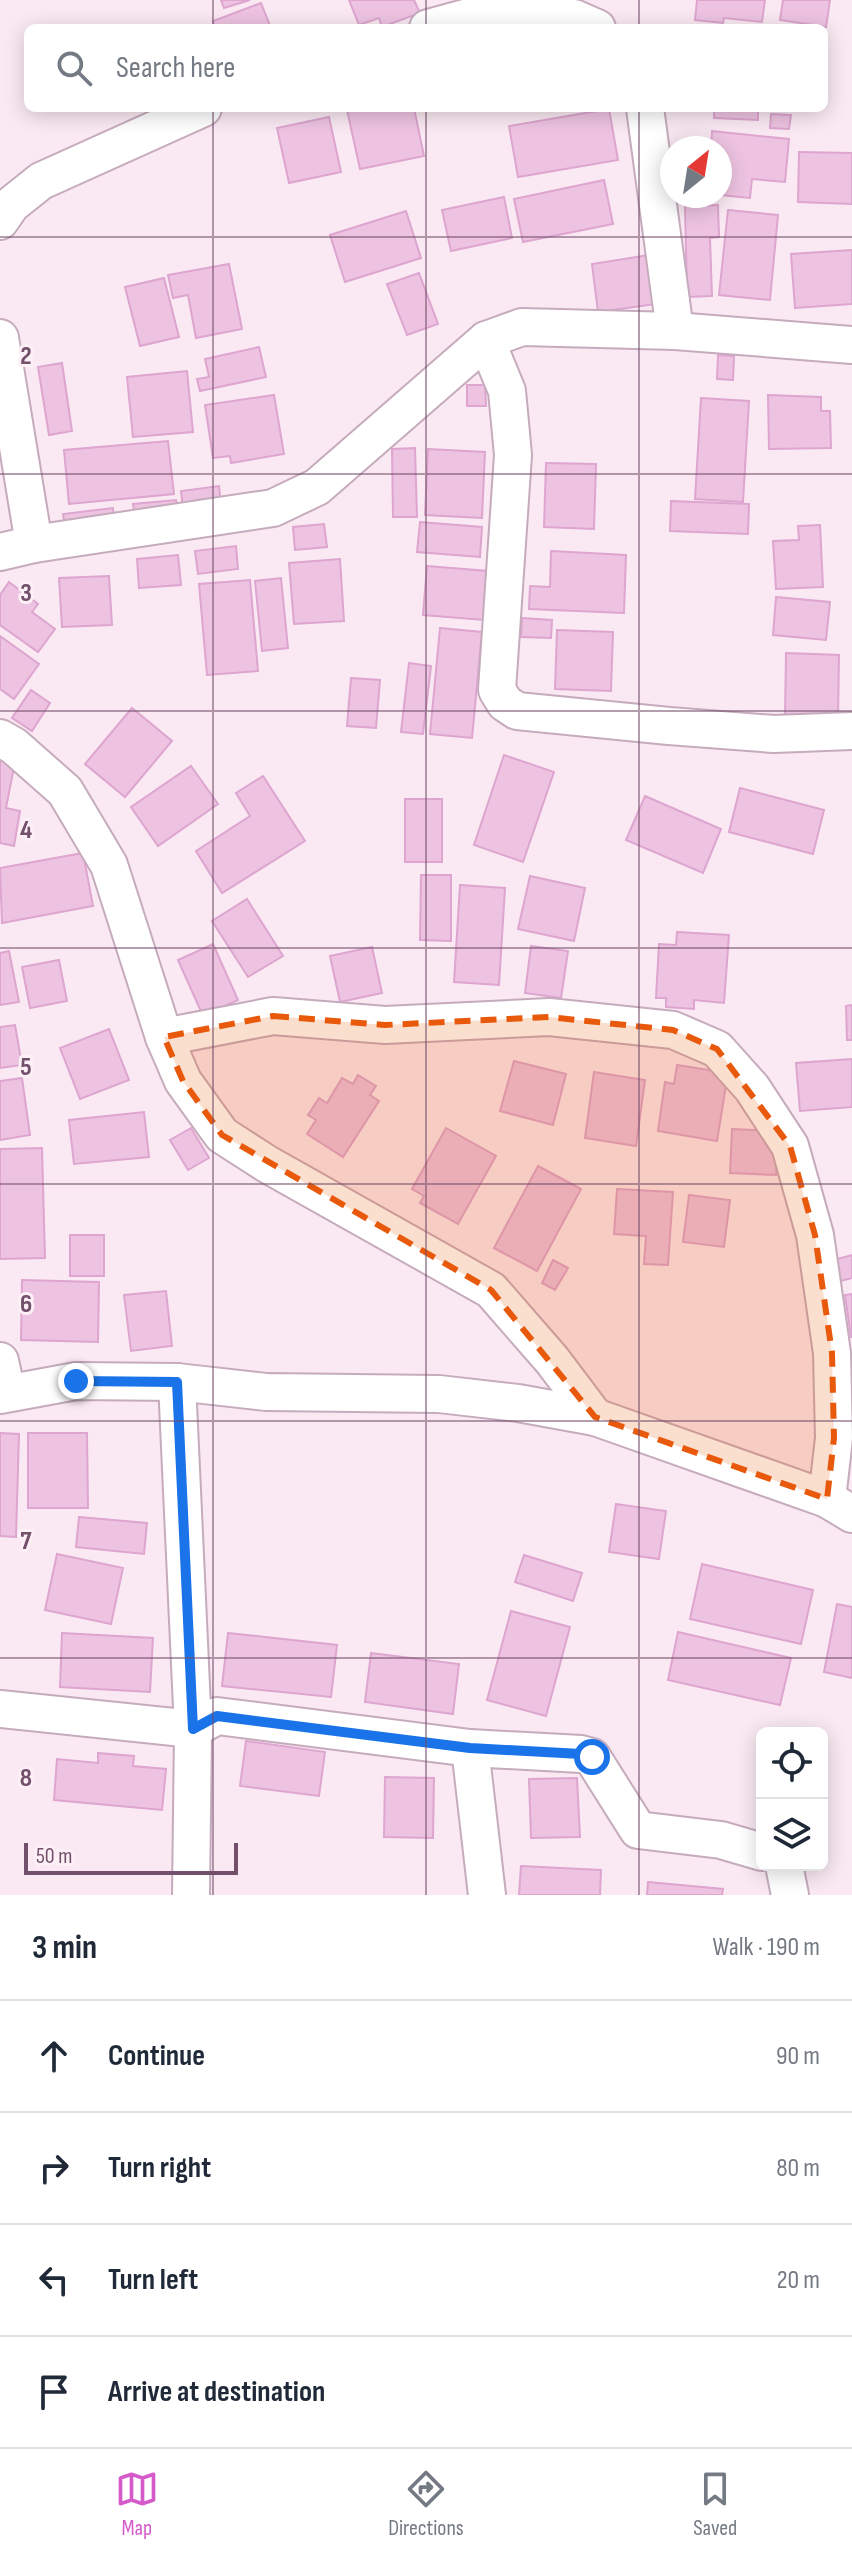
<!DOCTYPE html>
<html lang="en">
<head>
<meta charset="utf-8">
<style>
	:root { --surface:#fff; --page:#f2f2f3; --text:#1f2937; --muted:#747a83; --line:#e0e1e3; --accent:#d65bca }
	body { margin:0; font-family:"Sofia Sans Condensed",sans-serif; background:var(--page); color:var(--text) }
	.controls { position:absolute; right:24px; bottom:24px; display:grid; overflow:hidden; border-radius:12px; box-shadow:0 4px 20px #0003 }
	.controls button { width:72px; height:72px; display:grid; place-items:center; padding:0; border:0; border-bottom:2px solid var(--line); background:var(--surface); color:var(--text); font:40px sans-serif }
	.compass { position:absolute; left:660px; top:136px; width:72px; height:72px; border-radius:50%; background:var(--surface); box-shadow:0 4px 20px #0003; rotate:30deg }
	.scale { position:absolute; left:24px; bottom:20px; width:214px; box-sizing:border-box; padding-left:8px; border:4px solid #724f6a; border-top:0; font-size:22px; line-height:28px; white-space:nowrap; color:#724f6a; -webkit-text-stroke:6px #fdeff6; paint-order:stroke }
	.stop { position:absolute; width:24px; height:24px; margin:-18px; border:6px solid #1a73e8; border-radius:50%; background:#fff }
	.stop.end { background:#1a73e8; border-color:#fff; box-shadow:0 2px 8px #0008 }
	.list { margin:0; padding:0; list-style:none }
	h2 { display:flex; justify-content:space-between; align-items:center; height:104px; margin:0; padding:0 32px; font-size:34px }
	h2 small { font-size:26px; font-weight:400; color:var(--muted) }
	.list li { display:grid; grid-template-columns:52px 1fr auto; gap:24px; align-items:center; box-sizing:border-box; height:112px; padding:0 32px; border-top:2px solid var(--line) }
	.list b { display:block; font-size:30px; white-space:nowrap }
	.list em { font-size:26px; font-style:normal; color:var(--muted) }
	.icon { flex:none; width:44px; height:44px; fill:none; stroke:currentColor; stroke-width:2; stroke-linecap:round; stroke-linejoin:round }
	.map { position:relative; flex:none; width:852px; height:1895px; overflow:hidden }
	.search { position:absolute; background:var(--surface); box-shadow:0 4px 20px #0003; left:24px; right:24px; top:24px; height:88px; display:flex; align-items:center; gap:20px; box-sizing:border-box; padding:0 28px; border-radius:12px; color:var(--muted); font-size:30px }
	.sheet { height:552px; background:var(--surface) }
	nav { display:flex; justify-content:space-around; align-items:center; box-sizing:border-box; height:112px; border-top:2px solid var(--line); background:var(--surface); font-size:22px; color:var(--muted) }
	nav a { display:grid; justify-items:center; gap:4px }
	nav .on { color:var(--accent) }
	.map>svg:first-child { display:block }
</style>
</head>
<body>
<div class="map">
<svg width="852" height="1895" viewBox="0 0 852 1895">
	<rect width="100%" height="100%" fill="#fae9f2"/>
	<g fill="#edc3e1" stroke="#dda5cf" stroke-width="2">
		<polygon points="221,0 250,0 224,8"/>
		<polygon points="349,0 414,0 420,13 382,27 379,18 359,25"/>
		<polygon points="697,0 765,0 762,22 724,18 723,23 695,20"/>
		<polygon points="783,0 830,0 826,27 780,20"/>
		<polygon points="261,3 271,28 215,28 213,21"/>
		<polygon points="357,108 414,108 424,156 360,169 347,110"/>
		<polygon points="714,108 758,108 758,120 714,118"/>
		<polygon points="609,109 618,160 518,177 509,126"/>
		<polygon points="771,114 791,115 789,129 770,128"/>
		<polygon points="329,117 341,172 289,183 277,128"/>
		<polygon points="712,131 789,139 785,182 752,179 750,198 720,195 720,148 711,148"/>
		<polygon points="799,152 852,153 852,204 798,202"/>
		<polygon points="604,180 613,224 523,242 514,199"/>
		<polygon points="504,197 512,238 451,251 442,210"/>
		<polygon points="718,205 719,237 710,238 712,296 687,297 685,206"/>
		<polygon points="728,210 778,215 770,300 719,295"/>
		<polygon points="406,211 421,258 345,282 330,235"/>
		<polygon points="852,250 852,304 795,308 791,254"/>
		<polygon points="649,255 656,304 598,312 592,264"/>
		<polygon points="229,264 242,329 196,338 188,295 173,298 168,275"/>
		<polygon points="419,273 438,324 407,335 387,284"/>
		<polygon points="164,278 179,337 140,346 125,287"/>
		<polygon points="259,347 266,377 200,391 197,379 209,377 205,359"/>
		<polygon points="718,355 734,356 733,380 717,379"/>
		<polygon points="62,363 72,431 49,435 38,367"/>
		<polygon points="187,371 193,432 133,437 127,377"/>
		<polygon points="467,385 485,385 486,406 467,406"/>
		<polygon points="274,395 284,454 231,463 230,456 213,458 205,405"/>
		<polygon points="768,395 821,397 821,411 830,411 831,448 769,449"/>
		<polygon points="701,398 749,401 743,502 695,499"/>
		<polygon points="168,441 174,494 69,504 64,450"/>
		<polygon points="415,448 417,517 393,517 392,449"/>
		<polygon points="428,449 485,452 482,518 425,515"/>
		<polygon points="546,463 596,464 594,529 544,527"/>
		<polygon points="219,486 221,504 183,508 181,491"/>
		<polygon points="176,500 179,516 135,520 133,504"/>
		<polygon points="671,501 749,504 748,534 670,531"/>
		<polygon points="113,508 115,526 66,533 63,514"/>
		<polygon points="420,522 482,527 480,557 417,552"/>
		<polygon points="324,524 327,547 295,550 293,527"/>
		<polygon points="820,525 823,587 776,589 773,541 799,540 798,526"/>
		<polygon points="236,546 238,569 198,574 195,551"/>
		<polygon points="551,551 626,555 624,613 529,609 530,586 550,587"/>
		<polygon points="178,555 181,585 139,588 137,559"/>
		<polygon points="340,559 344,621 294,624 289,563"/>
		<polygon points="427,566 488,571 484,620 423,615"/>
		<polygon points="109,576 112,625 62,627 59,578"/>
		<polygon points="281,578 288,648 262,651 255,581"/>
		<polygon points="250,580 258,671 207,675 199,584"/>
		<polygon points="9,582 38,604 32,612 55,629 38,652 0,625 0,595"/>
		<polygon points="776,597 830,602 826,640 773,635"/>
		<polygon points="522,618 552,620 551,638 521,637"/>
		<polygon points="440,628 482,632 472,738 430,734"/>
		<polygon points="557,630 613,632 611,691 555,689"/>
		<polygon points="0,636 39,664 14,699 0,689"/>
		<polygon points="786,653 839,655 838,718 785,717"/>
		<polygon points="409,663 431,666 423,734 401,732"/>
		<polygon points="351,678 380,680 376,728 347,726"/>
		<polygon points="31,690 50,703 32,731 12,718"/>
		<polygon points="132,708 172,741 125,797 85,764"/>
		<polygon points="504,755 554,772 523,862 474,845"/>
		<polygon points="0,759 15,762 6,808 20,811 14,846 0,843"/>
		<polygon points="191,766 218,804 158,846 131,807"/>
		<polygon points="263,776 305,841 222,893 196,851 250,816 236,793"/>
		<polygon points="740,788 824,810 813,854 729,832"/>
		<polygon points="645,796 721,829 703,873 626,840"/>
		<rect x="405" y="799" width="37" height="63"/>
		<polygon points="83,853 93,906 2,923 0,868"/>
		<polygon points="421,875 451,875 451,941 420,940"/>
		<polygon points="530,876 585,888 574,941 518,929"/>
		<polygon points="460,885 505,888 499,985 454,982"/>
		<polygon points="247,899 283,956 248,977 212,921"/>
		<polygon points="677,932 729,935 724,1003 694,1000 694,1009 666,1007 666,998 656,998 659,944 676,945"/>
		<polygon points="213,944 238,1000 203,1016 178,960"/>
		<polygon points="531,946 568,951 561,998 525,993"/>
		<polygon points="372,947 382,993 340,1002 330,956"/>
		<polygon points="9,951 19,1002 0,1005 0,953"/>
		<polygon points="59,960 67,1001 30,1008 22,967"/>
		<polygon points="852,1005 852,1040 847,1040 846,1006"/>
		<polygon points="15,1025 22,1065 0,1068 0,1027"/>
		<polygon points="109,1029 129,1080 80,1099 60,1048"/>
		<polygon points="852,1059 852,1107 800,1111 796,1063"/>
		<polygon points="514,1061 566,1074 553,1125 500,1111"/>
		<polygon points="677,1065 728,1073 717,1141 658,1131 665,1082 674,1084"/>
		<polygon points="594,1072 645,1080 636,1146 585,1138"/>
		<polygon points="358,1075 376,1086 370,1095 379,1101 343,1157 307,1134 316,1120 308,1115 319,1098 327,1103 342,1078 353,1084"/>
		<polygon points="22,1078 30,1135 0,1140 0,1081"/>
		<polygon points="144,1112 149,1157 74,1164 69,1120"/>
		<polygon points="191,1128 209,1158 188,1170 170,1140"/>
		<polygon points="446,1128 496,1156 458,1224 420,1203 424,1196 412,1189"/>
		<polygon points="732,1129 778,1131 776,1175 730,1173"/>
		<polygon points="42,1148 45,1258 0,1259 0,1149"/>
		<polygon points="538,1166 581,1189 537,1271 494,1248"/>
		<polygon points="617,1189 673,1192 668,1265 644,1264 646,1236 614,1234"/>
		<polygon points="689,1195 730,1200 724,1247 683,1242"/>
		<rect x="70" y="1235" width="34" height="41"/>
		<polygon points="852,1255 852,1278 833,1283 827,1262"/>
		<polygon points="553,1260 568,1268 555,1290 542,1283"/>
		<polygon points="22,1280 99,1282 98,1342 21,1340"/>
		<polygon points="166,1291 172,1346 131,1351 124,1295"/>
		<polygon points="852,1294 852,1337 851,1337 845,1295"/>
		<polygon points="0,1433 19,1434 16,1537 0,1536"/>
		<polygon points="28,1433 87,1433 88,1508 28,1508"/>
		<polygon points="616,1504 666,1511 659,1559 609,1552"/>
		<polygon points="79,1517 147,1523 144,1554 76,1547"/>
		<polygon points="57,1554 123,1568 111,1624 45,1610"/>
		<polygon points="524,1555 582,1573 573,1601 515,1582"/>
		<polygon points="702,1564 813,1590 801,1644 690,1619"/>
		<polygon points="837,1604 852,1607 852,1678 824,1672"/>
		<polygon points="511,1611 570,1627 546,1716 487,1700"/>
		<polygon points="678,1632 791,1658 780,1705 668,1680"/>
		<polygon points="62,1633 153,1638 150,1692 60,1687"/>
		<polygon points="228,1633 337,1645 331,1697 222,1686"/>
		<polygon points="371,1653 459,1664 453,1714 365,1702"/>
		<polygon points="246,1741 325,1752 319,1796 240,1786"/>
		<polygon points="98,1753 134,1756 133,1766 166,1769 162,1810 54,1800 57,1759 98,1763"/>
		<polygon points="385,1777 434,1778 433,1838 384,1837"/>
		<polygon points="577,1778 580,1837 531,1838 529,1779"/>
		<polygon points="521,1866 601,1870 600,1895 519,1895"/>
		<polygon points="648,1882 723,1889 722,1895 647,1895"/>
	</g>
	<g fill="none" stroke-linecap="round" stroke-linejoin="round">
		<g stroke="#c6abbd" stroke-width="40">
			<g id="minor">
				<polyline points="428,28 476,15 574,18 597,28"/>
				<polyline points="645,108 675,331"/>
				<polyline points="0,221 11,205 41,181 203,108"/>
				<polyline points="0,338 34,544"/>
				<polyline points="486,340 507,391 513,455 497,690 505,703 517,711 669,726 774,734 852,731"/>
				<polyline points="0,552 34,544 273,508 317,487 486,340 522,327 675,331 852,345"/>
				<polyline points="0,738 14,746 65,791 109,865 164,1037 183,1081 222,1135 267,1164 491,1290 552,1360 595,1417 827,1499 852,1514"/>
				<polyline points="164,1037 273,1016 385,1025 549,1017 673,1030 717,1049 752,1088 790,1146 815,1235 832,1353 834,1438 827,1499"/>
				<polyline points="0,1361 7,1393"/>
				<polyline points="177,1382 193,1729 191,1895"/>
				<polyline points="0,1395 76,1381 177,1382 266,1392 439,1394 518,1403 595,1417"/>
				<polyline points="0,1709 193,1729 217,1716 470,1748 581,1754 592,1757 638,1830 721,1840 762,1852"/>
				<polyline points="470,1748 487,1895"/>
				<polyline points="784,1865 790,1895"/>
			</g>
		</g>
		<use href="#minor" stroke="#fff" stroke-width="36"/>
	</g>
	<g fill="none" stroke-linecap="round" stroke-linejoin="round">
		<polyline stroke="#1a73e8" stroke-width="10" points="76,1381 177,1382 193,1729 217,1716 470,1748 581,1754 592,1757"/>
	</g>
	<path fill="#e8590c" fill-opacity="0.2" stroke="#e8590c" stroke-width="6" stroke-dasharray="16 10" stroke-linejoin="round" d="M273 1016 385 1025 549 1017 673 1030 717 1049 790 1146 815 1235 832 1353 834 1438 827 1499 595 1417 491 1290 222 1135 183 1081 164 1037Z"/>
	<path fill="none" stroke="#724f6a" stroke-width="2" stroke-opacity="0.55" d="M213 0V28M426 0V28M639 0V28M213 108V1895M426 108V1895M639 108V1895M0 237H852M0 474H852M0 711H852M0 948H852M0 1184H852M0 1421H852M0 1658H852"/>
	<g font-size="26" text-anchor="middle" font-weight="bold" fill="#724f6a" stroke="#fdeff6" stroke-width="6" stroke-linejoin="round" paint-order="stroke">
		<text x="26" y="364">2</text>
		<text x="26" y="601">3</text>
		<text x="26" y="838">4</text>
		<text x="26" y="1075">5</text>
		<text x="26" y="1312">6</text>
		<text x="26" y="1549">7</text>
		<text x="26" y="1786">8</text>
	</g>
</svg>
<div class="controls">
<button><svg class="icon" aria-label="locate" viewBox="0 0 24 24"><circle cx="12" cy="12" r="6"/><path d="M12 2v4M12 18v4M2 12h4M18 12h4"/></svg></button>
<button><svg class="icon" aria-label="layers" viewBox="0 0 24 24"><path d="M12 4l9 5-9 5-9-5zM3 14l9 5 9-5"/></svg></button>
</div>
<svg class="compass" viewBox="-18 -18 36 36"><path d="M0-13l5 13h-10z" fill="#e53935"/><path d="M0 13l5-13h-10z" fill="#747a83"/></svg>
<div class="scale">50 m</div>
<div class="stop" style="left:592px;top:1757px"></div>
<div class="stop end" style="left:76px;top:1381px"></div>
<div class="search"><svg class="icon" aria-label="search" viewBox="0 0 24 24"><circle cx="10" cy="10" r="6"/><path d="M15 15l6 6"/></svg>Search here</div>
</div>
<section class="sheet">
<h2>3 min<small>Walk · 190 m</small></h2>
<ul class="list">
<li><svg class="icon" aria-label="ahead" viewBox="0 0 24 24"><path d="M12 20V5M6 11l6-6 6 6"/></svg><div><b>Continue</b></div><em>90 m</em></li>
<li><svg class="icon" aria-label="right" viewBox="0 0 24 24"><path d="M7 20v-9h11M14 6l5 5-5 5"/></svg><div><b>Turn right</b></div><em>80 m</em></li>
<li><svg class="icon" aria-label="left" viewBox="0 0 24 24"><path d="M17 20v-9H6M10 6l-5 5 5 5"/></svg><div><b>Turn left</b></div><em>20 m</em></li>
<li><svg class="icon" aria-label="arrive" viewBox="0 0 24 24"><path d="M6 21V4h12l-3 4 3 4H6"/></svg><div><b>Arrive at destination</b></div></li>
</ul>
</section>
<nav>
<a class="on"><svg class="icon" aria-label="map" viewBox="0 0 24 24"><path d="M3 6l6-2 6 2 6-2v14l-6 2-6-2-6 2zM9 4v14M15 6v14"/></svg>Map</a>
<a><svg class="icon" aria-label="directions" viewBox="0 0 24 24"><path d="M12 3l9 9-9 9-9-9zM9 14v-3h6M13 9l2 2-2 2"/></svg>Directions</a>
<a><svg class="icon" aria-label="saved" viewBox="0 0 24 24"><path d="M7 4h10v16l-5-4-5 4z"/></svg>Saved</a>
</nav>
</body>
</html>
